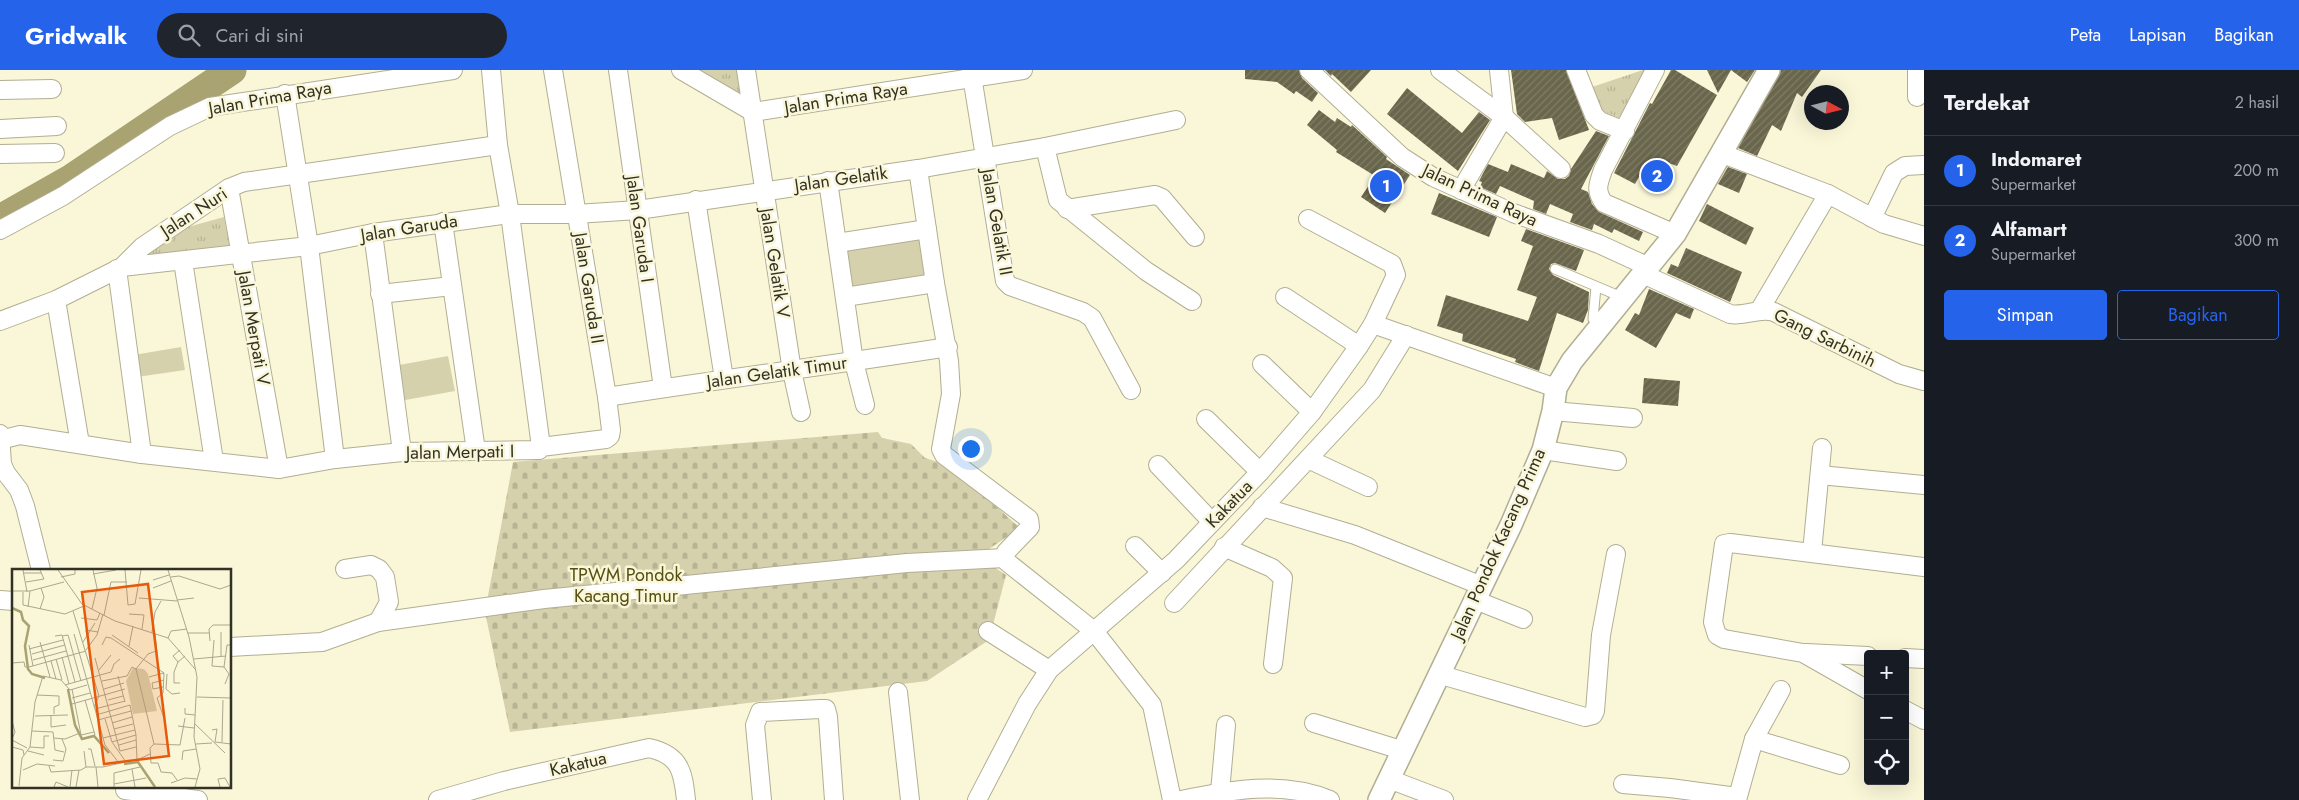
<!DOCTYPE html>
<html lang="id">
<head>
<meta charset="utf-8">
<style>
	:root { --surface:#171b24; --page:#20242c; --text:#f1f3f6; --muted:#9ea1a6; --line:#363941; --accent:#2563eb }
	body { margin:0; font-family:Jost,sans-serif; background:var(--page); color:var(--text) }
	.controls { position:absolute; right:15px; bottom:15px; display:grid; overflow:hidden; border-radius:5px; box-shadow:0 5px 20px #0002 }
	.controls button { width:45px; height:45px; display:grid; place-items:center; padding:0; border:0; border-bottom:1px solid var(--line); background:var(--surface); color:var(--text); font:25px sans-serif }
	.compass { position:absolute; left:1804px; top:15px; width:45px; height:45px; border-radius:50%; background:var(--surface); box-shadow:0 5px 20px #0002; rotate:97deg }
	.you { position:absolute; left:970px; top:378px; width:18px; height:18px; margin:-12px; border:4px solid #fff; border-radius:50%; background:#1a73e8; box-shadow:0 0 0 8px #1a73e833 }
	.badge { display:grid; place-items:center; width:32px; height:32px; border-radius:50%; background:var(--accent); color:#fff; font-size:16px; font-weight:700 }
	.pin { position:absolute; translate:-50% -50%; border:2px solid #fff; box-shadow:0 1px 5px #0006 }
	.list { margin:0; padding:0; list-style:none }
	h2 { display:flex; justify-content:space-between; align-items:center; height:65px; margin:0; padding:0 20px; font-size:21px }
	h2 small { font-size:16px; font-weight:400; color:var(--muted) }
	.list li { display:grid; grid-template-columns:32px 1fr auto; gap:15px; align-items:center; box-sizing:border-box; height:70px; padding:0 20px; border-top:1px solid var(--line) }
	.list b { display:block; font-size:19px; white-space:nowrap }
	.list p { margin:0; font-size:16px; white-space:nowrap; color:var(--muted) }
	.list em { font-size:16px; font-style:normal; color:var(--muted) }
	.actions { display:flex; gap:10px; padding:15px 20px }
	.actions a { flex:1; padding:11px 0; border:1px solid var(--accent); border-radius:5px; text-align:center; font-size:18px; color:var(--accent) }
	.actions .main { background:var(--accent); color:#fff }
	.icon { flex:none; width:28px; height:28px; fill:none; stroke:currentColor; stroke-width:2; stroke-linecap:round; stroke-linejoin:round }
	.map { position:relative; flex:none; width:1924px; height:730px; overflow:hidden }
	header { display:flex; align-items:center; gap:30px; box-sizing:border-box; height:70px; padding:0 25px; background:var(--accent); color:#fff }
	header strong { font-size:24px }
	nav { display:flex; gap:28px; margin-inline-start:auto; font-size:18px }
	.search { width:350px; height:45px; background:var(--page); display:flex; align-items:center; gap:12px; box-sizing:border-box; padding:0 18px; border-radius:28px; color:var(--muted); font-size:19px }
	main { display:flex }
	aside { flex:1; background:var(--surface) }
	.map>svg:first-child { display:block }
</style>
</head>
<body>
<header>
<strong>Gridwalk</strong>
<div class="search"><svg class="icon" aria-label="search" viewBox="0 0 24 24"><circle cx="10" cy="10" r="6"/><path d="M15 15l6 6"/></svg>Cari di sini</div>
<nav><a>Peta</a><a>Lapisan</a><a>Bagikan</a></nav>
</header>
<main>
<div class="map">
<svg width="1924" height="730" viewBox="0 0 1924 730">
	<defs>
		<pattern id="grass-tufts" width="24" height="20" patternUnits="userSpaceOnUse" patternTransform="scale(1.25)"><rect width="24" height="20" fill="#d5d1ac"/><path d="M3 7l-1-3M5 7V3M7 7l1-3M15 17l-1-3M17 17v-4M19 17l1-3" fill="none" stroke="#b7b494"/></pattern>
		<pattern id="cemetery-stones" width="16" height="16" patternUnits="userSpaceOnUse" patternTransform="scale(1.25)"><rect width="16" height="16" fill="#d5d1ac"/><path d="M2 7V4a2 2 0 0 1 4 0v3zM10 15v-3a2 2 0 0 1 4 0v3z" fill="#b7b494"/></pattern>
		<pattern id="building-hatch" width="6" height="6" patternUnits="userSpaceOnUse" patternTransform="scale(1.25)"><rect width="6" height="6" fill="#69664c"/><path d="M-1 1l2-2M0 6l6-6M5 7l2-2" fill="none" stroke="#7f7d68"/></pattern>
	</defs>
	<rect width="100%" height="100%" fill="#faf6d8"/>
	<g fill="url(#grass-tufts)">
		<polygon points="682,0 741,0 747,36"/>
		<polygon points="1643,0 1646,0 1625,50 1600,40 1592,17"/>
		<polygon points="224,147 230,179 133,195 177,160"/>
	</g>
	<polygon fill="url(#cemetery-stones)" points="878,362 882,368 911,374 925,388 951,396 1020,458 989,479 988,493 1006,505 989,570 927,611 510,662 485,542 513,392"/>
	<g fill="#d5d1ac">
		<polygon points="922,166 927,208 849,221 842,178"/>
		<polygon points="181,277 185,300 137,307 134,285"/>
		<polygon points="448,286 455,321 400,331 394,296"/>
	</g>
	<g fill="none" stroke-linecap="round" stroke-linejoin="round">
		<polyline stroke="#a9a371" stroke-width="29" points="0,149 72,108 232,0"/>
	</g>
	<g fill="url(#building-hatch)">
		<polygon points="1245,0 1299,0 1302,8 1318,23 1312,32 1296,21 1294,24 1277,12 1245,9"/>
		<polygon points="1325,0 1371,0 1351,22 1332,4 1331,6"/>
		<polygon points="1511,0 1566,0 1589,60 1559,70 1552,48 1525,52 1517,44"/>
		<polygon points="1671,0 1675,0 1717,25 1677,96 1663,91 1652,115 1639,107 1635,114 1614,103 1650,33 1652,34"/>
		<polygon points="1707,0 1755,0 1747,12 1731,0 1718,23"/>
		<polygon points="1781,0 1821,0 1802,27 1797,23 1781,61 1772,55 1757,86 1738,78"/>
		<polygon points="1407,18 1462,63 1479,42 1490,50 1458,101 1387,44"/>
		<polygon points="1319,40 1335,52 1337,48 1351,57 1352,55 1387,87 1386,89 1410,105 1385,143 1361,127 1375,106 1336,82 1337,80 1307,55"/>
		<polygon points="1596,61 1609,66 1581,119 1588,122 1592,134 1599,142 1643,162 1639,171 1614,159 1612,163 1594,154 1592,160 1570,152 1573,144 1550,134 1546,144 1533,139 1534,131 1500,116 1496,124 1480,117 1482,112 1479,111 1488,94 1508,102 1511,94 1544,108 1547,101 1558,109 1565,109 1569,106 1571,99"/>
		<polygon points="1728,97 1747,104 1739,123 1718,114"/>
		<polygon points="1439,123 1497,147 1489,167 1431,144"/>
		<polygon points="1707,134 1754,158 1746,175 1699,151"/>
		<polygon points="1526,159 1584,180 1576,201 1555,193 1551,194 1549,199 1553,205 1589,222 1588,240 1583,253 1557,243 1539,301 1515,292 1516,289 1462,271 1463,264 1437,256 1446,225 1528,251 1537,227 1517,220 1533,176 1521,171"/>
		<polygon points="1686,178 1742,202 1730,232 1667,203 1671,194 1678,197"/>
		<polygon points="1649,219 1694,239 1690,249 1676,243 1656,278 1625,260 1635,243 1639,245"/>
		<polygon points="1644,308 1680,311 1678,336 1642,333"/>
	</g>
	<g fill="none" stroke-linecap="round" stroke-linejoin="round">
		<g stroke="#b2ae92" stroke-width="11">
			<g id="service">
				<polyline points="1555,199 1624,228"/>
				<polyline points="1596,217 1593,249 1600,256"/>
			</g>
		</g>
		<g stroke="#b2ae92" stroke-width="20">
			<g id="minor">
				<polyline points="491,0 498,75 510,144 541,377"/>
				<polyline points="618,0 663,318"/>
				<polyline points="681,0 753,42 1023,0"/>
				<polyline points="746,0 792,301 801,342"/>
				<polyline points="971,0 1005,211 1010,216 1083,242 1092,248 1131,320"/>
				<polyline points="1309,0 1402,87 1433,107 1513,143 1599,174 1649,197"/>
				<polyline points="1440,0 1504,47 1561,99"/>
				<polyline points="1576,0 1594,45 1600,51 1625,61"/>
				<path d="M1655 0 1603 100C1598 114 1595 121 1604 133L1675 164"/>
				<polyline points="0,20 52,19"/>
				<polyline points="285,24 309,176 335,389"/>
				<polyline points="1917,27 1917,0"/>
				<polyline points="0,59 57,56"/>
				<polyline points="1045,77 1058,130 1146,201 1192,231"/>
				<polyline points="0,84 55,83"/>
				<polyline points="1723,84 1828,124 1884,154 1924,166"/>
				<polyline points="918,99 935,213 949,291 951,324 941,379 944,385 1029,449 1030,457 1006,482 1005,488"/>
				<polyline points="828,111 854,292 865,335"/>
				<polyline points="229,118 279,399"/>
				<polyline points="1461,120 1504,47 1499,0"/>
				<polyline points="696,130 724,309"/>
				<polyline points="1067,139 1155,125 1162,128 1195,167"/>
				<polyline points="1872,148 1894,103 1905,96 1924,95"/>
				<polyline points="443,152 476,381"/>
				<polyline points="0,160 63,126 170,56 210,37 453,0"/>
				<polyline points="373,163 402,382"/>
				<polyline points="837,173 927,159"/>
				<polyline points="183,191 214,391"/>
				<polyline points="122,197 309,176 373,163 510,144 576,144 638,140 918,99 1045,77 1176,50"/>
				<polyline points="117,199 142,384"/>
				<path d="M1643 204 1730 244C1746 247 1759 237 1774 242L1899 304 1924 311"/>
				<polyline points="380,224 452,216"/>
				<polyline points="845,227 935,213"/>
				<polyline points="1285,227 1359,276"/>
				<polyline points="56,230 80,374"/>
				<polyline points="1759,241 1828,124"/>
				<polyline points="0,251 56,230 122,197 142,177 229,118 244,112 498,75"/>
				<polyline points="1373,254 1556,318"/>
				<polyline points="1262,294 1312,342"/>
				<path d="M607 327C720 309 834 295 948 277"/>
				<polyline points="1553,341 1633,348"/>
				<polyline points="1206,349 1260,402"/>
				<polyline points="0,364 2,394 6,403 19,420 25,436 41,500"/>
				<polyline points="0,370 20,365 142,384 279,399 335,389 402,382 539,380 541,377 606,369 610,366 611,360 607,327 553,0"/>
				<polyline points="1543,380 1617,391"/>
				<polyline points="1308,389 1368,417"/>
				<polyline points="1158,395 1212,452"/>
				<polyline points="1820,405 1924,415"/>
				<polyline points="1262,437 1355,465 1482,516"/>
				<polyline points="1135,476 1162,503"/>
				<polyline points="1224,477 1272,498 1283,508 1273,594"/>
				<polyline points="1812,482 1822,378"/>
				<polyline points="1005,488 1007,492 1094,561 1152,635 1172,730"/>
				<polyline points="345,499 371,495 379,499 385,507 389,532 378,552"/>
				<polyline points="0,530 14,531"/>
				<polyline points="1475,530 1523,549"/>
				<polyline points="1174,533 1372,320 1406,265"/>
				<polyline points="988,561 1049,600"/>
				<polyline points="230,577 322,572 378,552 544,529 907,493 1005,488"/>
				<polyline points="1806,583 1868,586"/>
				<polyline points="1905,588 1924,589"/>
				<polyline points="1438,604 1585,647 1593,645 1595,641 1601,565 1616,484"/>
				<polyline points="1868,620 1803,583 1724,569 1717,565 1713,552 1724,474 1730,473 1924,497"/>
				<polyline points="898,622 910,730"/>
				<polyline points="1905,640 1924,650"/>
				<polyline points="1314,653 1401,680"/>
				<polyline points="1754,669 1840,695"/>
				<polyline points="1389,709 1444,730"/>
				<polyline points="1623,714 1670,718 1737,727"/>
				<polyline points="125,720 198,730"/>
				<polyline points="1220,722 1226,655"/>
				<path d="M438 730 504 711 649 678C680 685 683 701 686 730"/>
				<polyline points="762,730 755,655 760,642 820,639 826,639 828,647 834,730"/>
				<polyline points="977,730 1027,634 1049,600 1176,490 1260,402 1312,342 1359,276 1373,254 1396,205 1392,194 1308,149"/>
				<path d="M1181 730C1230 720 1282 710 1330 730"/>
				<polyline points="1737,730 1754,669 1781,620"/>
			</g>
		</g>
		<g stroke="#b2ae92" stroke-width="24">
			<polyline id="tertiary" points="1379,730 1511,455 1543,380 1553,341 1556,318 1572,291 1675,164 1769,0"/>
		</g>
		<use href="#service" stroke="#fff" stroke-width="9"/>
		<use href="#minor" stroke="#fff" stroke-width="18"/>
		<use href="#tertiary" stroke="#fff" stroke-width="21"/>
	</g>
	<g text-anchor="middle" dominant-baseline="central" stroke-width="5" stroke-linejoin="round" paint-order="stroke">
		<g font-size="18" fill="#323125" stroke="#faf6d8">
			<text transform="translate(270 28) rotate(-10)">Jalan Prima Raya</text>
			<text transform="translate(846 28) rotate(-9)">Jalan Prima Raya</text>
			<text transform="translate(841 109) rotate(-8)">Jalan Gelatik</text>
			<text transform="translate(1480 125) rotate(25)">Jalan Prima Raya</text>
			<text transform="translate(194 142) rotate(-33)">Jalan Nuri</text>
			<text transform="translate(997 152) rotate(80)">Jalan Gelatik II</text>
			<text transform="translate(409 158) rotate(-9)">Jalan Garuda</text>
			<text transform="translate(640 159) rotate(82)">Jalan Garuda I</text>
			<text transform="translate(775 193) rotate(81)">Jalan Gelatik V</text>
			<text transform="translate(589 218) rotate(81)">Jalan Garuda II</text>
			<text transform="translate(254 258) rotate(80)">Jalan Merpati V</text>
			<text transform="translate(1825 268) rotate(26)">Gang Sarbinih</text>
			<text transform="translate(777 302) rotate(-8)">Jalan Gelatik Timur</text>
			<text transform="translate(460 382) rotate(-1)">Jalan Merpati I</text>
			<text transform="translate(1229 434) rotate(-46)">Kakatua</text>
			<text transform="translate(1498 474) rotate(-66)">Jalan Pondok Kacang Prima</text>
			<text transform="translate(578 694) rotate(-13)">Kakatua</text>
		</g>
		<g font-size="18" fill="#564f12" stroke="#faf6d8">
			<text x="626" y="505">TPWM Pondok<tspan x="626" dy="21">Kacang Timur</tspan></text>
		</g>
	</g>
	<g transform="translate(12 499)">
		<rect width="219" height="219" fill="#faf6d8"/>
		<path d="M121 99 132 100 136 105 145 142 121 145 114 112Z" fill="#d5d1ac"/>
		<path fill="none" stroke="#a9a371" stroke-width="2.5" d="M0 39 9 43 11 51 17 57 13 77 16 100 20 105 33 109M56 120 63 156 70 170 82 167 97 184M112 195 126 193 143 218"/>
		<path fill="none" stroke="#aaa790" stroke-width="1" d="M11 1 15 23M46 1 70 35 103 52 156 69 183 100M113 1 116 36 123 35 129 1M156 1 177 68 185 108 182 168 188 200 183 218M11 4H29M81 5 104 1M49 8 63 5V1M159 8 167 7 208 20 219 16M141 11 157 6M14 13 32 10 28 1M141 19 159 12M0 22H18L52 13M11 23V36L53 45 72 37M127 29 165 32M165 31 182 29M16 38 18 22M28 40 32 28 29 19M80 40 85 19 81 1M61 42 87 127 82 138M117 45 132 46 130 60M92 46 99 13H115M69 49 85 51 88 44M140 63 143 43 149 32M143 64 145 85M176 64H197M62 65 93 176 107 194M100 66 126 84M43 67 50 66 63 113M50 67 56 66 69 112M75 68 74 61 86 63M156 69 159 62 175 60M202 71 200 97 212 98M198 72 197 60 201 56H219M28 73 38 108M71 73 83 54M17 76 21 97M90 76 94 68 99 69 152 104M117 77 121 57M17 80 51 71M74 81 85 66 91 45M20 85 53 76M209 87V63M50 88 57 115M83 89 108 182M44 90 50 111M182 90 214 87M21 91 54 82M39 92 44 110M166 93 161 87 168 81M0 94 12 93 13 98H17L74 82M212 98 215 76H219M212 98 217 105 213 115M87 101 99 86M152 104 151 124 145 129 152 149M155 105 154 120 160 125 168 124M31 107 49 111 58 121 75 116M106 107 113 133M137 108 152 104M90 112 115 107 120 98 124 100M168 114H162V103L166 93 173 87M53 116 99 103 102 95 108 90M151 118 141 120 140 114 152 111M60 120 69 166 82 163M92 120 112 114M25 126 47 127V136L42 138V145M185 128 219 129M60 129 78 124M73 131 83 166M96 131 111 127M60 135 113 120M173 139V145L183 146M83 140 113 132M39 146V158L54 156M84 146 118 136 124 166 125 191M23 147 56 146M93 150 100 173 114 193M86 151 119 142M0 152 3 163 0 170M100 154 120 148M183 155 213 184M166 157 182 159M102 160 121 155M200 161 205 160 203 173M20 162 41 163 43 181 52 183M42 169 53 170 68 164M91 169 123 161M0 171 15 179M100 173 124 166M203 173 219 175M210 173 211 131M142 175 124 100 136 85 144 82M142 175 138 179 139 194H146L149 203 160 204 165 211M142 175 168 176 173 149M184 175 200 174M107 176 124 171M0 178 11 181 12 186M18 178 32 179V167H37M76 180H79L83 197M16 182 32 186M72 182 74 198M108 182 124 178M41 191 51 192 54 180 50 170M170 191 171 182 184 180M37 197 39 203 69 201 74 198H91L127 190 138 185M84 198 86 218M120 200 123 218M11 201 25 195 43 197M159 214 173 209 185 210M102 215 134 209M7 217 10 189 18 178 23 133 31 107M42 218 44 213 56 218M58 218 60 201M64 218 67 201M102 218V204L128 198M208 218 206 210 213 209 218 218"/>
		<path fill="#e8590c" fill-opacity="0.15" stroke="#e8590c" stroke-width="2.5" d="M136 15 157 187 92 195 70 23Z"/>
		<rect width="219" height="219" fill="none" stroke="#323125" stroke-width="2.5"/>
	</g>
</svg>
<div class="controls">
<button>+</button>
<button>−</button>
<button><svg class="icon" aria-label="locate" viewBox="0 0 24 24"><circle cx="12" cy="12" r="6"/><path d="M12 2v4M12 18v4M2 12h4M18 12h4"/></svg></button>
</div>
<svg class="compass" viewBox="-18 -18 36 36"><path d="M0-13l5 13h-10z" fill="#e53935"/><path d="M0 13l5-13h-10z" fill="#9ea1a6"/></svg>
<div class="you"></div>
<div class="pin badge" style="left:1386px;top:116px">1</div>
<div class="pin badge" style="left:1657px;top:106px">2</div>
</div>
<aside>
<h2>Terdekat<small>2 hasil</small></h2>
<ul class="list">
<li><span class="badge">1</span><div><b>Indomaret</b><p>Supermarket</p></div><em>200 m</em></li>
<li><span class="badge">2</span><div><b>Alfamart</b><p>Supermarket</p></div><em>300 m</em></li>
</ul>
<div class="actions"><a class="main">Simpan</a><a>Bagikan</a></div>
</aside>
</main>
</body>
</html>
